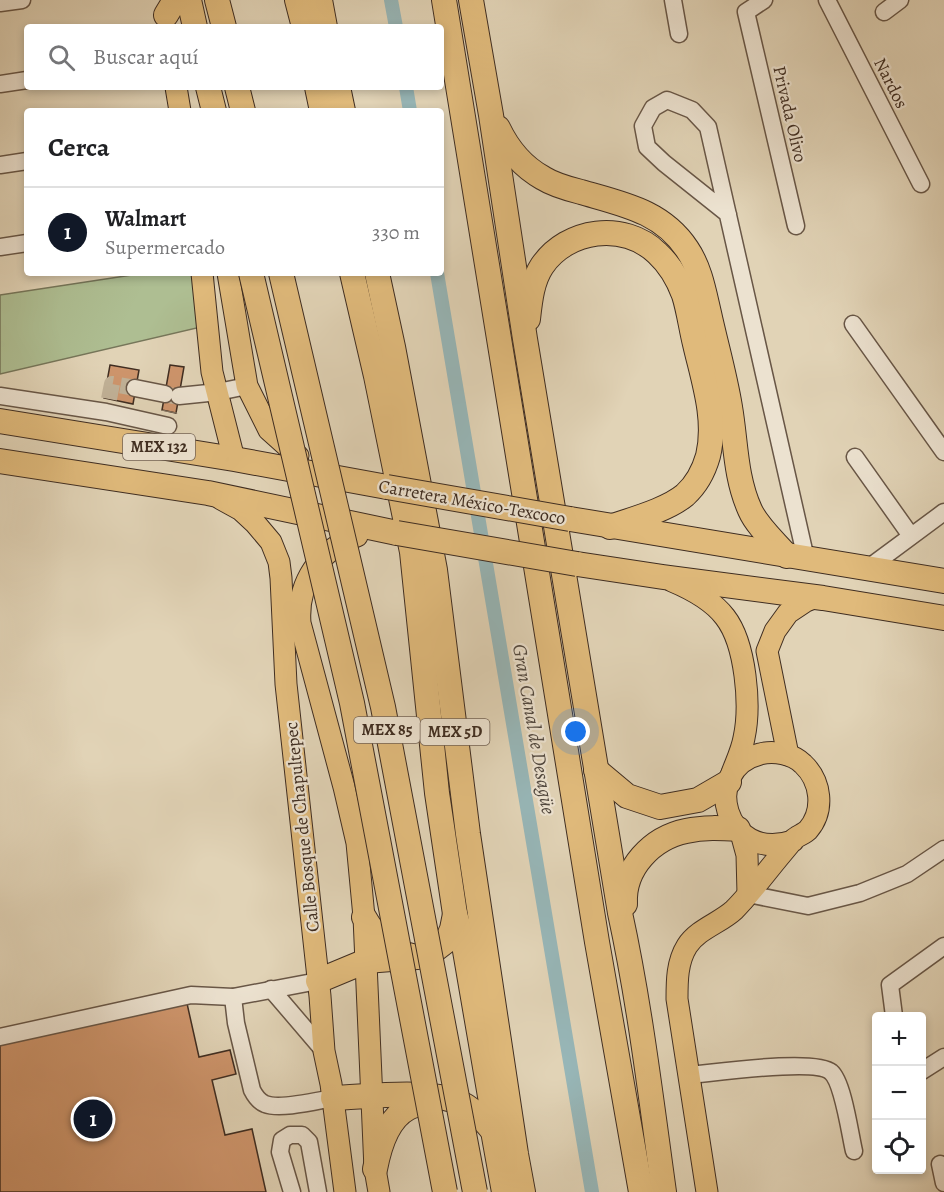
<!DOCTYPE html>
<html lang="es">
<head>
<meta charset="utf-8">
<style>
	:root { --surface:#fff; --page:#f6f6f6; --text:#202124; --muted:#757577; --line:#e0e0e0; --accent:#111827 }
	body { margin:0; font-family:Alegreya,serif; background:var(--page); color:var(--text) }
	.controls { position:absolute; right:18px; bottom:18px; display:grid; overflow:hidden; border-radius:6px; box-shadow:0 3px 9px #0003 }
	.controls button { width:54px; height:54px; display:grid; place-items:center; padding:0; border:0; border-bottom:2px solid var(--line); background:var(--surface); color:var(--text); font:30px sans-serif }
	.you { position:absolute; left:576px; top:732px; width:21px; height:21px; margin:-15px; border:4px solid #fff; border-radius:50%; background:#1a73e8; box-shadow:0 0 0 9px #1a73e833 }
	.badge { display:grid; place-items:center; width:39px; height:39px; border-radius:50%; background:var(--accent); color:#fff; font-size:20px; font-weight:700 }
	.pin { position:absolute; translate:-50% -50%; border:3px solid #fff; box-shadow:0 2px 6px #0006 }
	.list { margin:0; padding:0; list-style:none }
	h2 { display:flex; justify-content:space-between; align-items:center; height:78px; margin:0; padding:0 24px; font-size:26px }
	h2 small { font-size:20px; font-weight:400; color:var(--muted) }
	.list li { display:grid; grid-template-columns:39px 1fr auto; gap:18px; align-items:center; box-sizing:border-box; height:90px; padding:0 24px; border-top:2px solid var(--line) }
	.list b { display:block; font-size:22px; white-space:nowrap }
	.list p { margin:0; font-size:20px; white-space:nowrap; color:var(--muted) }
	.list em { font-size:20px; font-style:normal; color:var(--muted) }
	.icon { flex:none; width:33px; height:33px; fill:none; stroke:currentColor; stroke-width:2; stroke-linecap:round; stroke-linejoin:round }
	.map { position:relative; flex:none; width:944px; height:1192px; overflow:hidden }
	.search { position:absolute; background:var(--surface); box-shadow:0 3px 9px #0003; left:24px; top:24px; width:420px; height:66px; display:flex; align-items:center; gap:15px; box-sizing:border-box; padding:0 21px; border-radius:6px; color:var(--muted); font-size:22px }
	.panel { position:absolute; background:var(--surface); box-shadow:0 3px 9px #0003; left:24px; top:108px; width:420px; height:168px; border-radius:6px }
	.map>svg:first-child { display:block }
</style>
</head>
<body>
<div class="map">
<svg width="944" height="1192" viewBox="0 0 944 1192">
	<rect width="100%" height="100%" fill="#e1d3b6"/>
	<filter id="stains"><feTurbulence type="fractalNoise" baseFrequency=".00333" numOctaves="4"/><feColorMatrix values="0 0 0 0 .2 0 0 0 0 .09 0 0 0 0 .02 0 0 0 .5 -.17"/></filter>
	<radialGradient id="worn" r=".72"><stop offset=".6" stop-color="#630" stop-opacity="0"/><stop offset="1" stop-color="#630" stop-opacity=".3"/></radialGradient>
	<polygon fill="#aebe92" stroke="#76765a" stroke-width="1.5" points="145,273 195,273 201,327 0,374 0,295"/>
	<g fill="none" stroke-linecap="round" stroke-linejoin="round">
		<g stroke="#97b6b7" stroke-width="14">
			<polyline points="391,0 396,27"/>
			<polyline points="406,87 410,111"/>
			<polyline points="437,273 592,1192"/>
		</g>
	</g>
	<g fill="#ce956c" stroke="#3f2d21" stroke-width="1.5">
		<polygon points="110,365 139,370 133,404 104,398"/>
		<polygon points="170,365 184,367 176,413 162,410"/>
		<polygon points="186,999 199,1057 230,1050 236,1074 212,1080 225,1135 252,1129 266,1192 0,1192 0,1040"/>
	</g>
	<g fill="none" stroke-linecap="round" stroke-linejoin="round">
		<g stroke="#c1b298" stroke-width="16" stroke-dasharray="16 8" stroke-linecap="butt">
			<polyline points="165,394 173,396 170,412"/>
			<polyline points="109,399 112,384 135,388"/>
		</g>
		<g stroke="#685646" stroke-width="19">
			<g id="minor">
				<polyline points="673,0 679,34"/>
				<polyline points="764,0 746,12 796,226"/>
				<polyline points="827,0 921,184"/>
				<polyline points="0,3 22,0"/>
				<polyline points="884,12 900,0"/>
				<polyline points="0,84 27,80"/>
				<polyline points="0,165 27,161"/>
				<polyline points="728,214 664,163 647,147 643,126 653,108 667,100 692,110 708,127 806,559"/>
				<polyline points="0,247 27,243"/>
				<polyline points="853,324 944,452"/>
				<polyline points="135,388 165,394"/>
				<polyline points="0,396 106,412 168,426"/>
				<polyline points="179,396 218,392 247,386"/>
				<polyline points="855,457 911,536"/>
				<polyline points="867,569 944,512"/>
				<polyline points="748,894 808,906 860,893 907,874 944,849"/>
				<path d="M318 981 233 997 236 1023 252 1090C255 1096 258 1101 265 1104 280 1110 316 1101 333 1098"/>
				<polyline points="271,989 324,1051"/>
				<polyline points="894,1016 890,985 944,946"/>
				<polyline points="0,1037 191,995 233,997"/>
				<polyline points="922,1071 944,1057"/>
				<path d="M689 1075C713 1073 815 1058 831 1072 843 1082 850 1134 854 1151"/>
				<polyline points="940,1164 944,1183"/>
				<polyline points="292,1192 280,1152 282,1140 290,1135 302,1135 309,1142 318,1192"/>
			</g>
		</g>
		<g stroke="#3f2d21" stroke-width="23">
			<g id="major">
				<polyline points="176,87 180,111"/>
				<polyline points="202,273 212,372 234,459"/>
				<polyline points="228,273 247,386 269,430 298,456"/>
				<polyline points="221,499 241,510 255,523 271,542 279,562 281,578 286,684 320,996 324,1051 331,1084 345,1192"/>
				<path d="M357 536C319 550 297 583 300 623L344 787 357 843 364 917 375 1169 379 1192"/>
				<path d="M672 581C691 589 713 601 725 617 746 644 751 706 744 738 742 750 736 762 732 773"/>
				<polyline points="788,755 767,651 775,631 788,613 806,601 816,597"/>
				<polyline points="741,833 747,855 748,894"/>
				<path d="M707 1192 677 999C677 981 677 962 687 946 698 929 720 923 734 910 750 894 764 875 778 858 783 852 788 846 793 840 797 836 804 834 808 830 825 810 821 781 803 764 793 754 774 750 760 754 700 769 724 864 793 841"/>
			</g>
		</g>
		<g stroke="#3f2d21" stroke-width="26">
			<g id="highway">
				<polyline points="189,0 195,27"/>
				<polyline points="217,0 224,27"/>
				<polyline points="297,0 304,27"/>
				<polyline points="320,0 325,27"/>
				<polyline points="444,0 597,942 641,1192"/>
				<path d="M471 0 491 115 525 339 620 913C640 1005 651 1099 664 1192"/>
				<polyline points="166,15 175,0"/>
				<polyline points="208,87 214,111"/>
				<polyline points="237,87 243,111"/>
				<polyline points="317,87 322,111"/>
				<polyline points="338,87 343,111"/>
				<path d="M498 128C508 149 523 167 543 178 554 185 569 189 581 192 622 204 662 211 687 249 700 268 704 292 709 313 716 345 725 376 730 407 736 442 735 477 750 510 757 526 775 542 787 556"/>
				<polyline points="352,273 376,376 412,552 437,793 455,914 464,945 491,1102 493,1131 504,1192"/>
				<polyline points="377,273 393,347 435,570 468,834 516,1154 523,1192"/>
				<path d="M528 319C530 301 532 281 542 266 567 229 624 221 657 253 669 264 678 279 684 295 689 311 691 328 695 344 703 379 717 419 708 456 704 470 696 485 685 495 667 510 633 519 610 527"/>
				<polyline points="0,421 234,459 387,487"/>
				<polyline points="0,461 208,493 397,533"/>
				<polyline points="570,519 944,581"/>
				<polyline points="577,564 663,577 823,598 944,618"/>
				<polyline points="596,770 627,796 660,807 698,800 729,782"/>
				<path d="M625 904C623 868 652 838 686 831 704 827 721 828 738 829"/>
				<path d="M364 917C375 937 390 951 412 956"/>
				<polyline points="318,981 366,961 417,957 432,952 445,942 449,936 452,929 455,914"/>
				<path d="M333 1098C369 1097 435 1087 466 1106 477 1113 485 1121 493 1131"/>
				<path d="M375 1169C379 1148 387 1119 408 1108 416 1104 426 1103 435 1100"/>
			</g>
		</g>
		<use href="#minor" stroke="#ece2d0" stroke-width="16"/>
		<use href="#major" stroke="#e0ba7b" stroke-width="21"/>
		<use href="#highway" stroke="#e0ba7b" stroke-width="24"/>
		<g stroke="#3f2d21" stroke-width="26" stroke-linecap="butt">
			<g id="highway-bridge">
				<polyline points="251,273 352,703 445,1192"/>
				<polyline points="281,273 383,707 475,1192"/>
				<polyline points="387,487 570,519"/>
				<polyline points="397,533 577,564"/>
			</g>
		</g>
		<use href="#highway-bridge" stroke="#e0ba7b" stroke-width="24"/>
	</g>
	<g text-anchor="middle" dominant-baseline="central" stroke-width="4.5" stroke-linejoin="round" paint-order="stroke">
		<g fill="#ece2d0" stroke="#736356" stroke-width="1.5">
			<rect x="123" y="434" width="72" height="26" rx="4.5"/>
			<rect x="354" y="717" width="66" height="26" rx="4.5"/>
			<rect x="420.5" y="719" width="69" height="26" rx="4.5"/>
		</g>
		<g font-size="16" font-weight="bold" fill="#3f2d21">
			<text x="159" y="447">MEX 132</text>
			<text x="387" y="730">MEX 85</text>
			<text x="455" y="732">MEX 5D</text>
		</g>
		<g font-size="18" fill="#3f2d21" stroke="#ece2d0">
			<text transform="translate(891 83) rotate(63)">Nardos</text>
			<text transform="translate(790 114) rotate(77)">Privada Olivo</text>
			<text transform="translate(472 502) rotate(10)">Carretera México-Texcoco</text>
			<text transform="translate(302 827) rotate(-96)">Calle Bosque de Chapultepec</text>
		</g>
		<g font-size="20" font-style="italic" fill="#51483f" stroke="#ece2d0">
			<text transform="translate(534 729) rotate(80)">Gran Canal de Desagüe</text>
		</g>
	</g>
	<rect width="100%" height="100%" filter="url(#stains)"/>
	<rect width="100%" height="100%" fill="url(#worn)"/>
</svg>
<div class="controls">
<button>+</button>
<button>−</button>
<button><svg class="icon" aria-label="locate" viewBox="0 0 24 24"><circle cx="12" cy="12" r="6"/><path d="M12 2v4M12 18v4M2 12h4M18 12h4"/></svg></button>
</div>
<div class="you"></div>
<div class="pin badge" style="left:93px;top:1119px">1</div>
<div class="search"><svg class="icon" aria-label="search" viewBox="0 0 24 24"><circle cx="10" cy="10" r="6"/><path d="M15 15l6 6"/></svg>Buscar aquí</div>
<section class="panel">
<h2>Cerca<small></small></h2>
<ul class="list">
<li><span class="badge">1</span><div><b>Walmart</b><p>Supermercado</p></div><em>330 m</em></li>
</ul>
</section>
</div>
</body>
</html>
